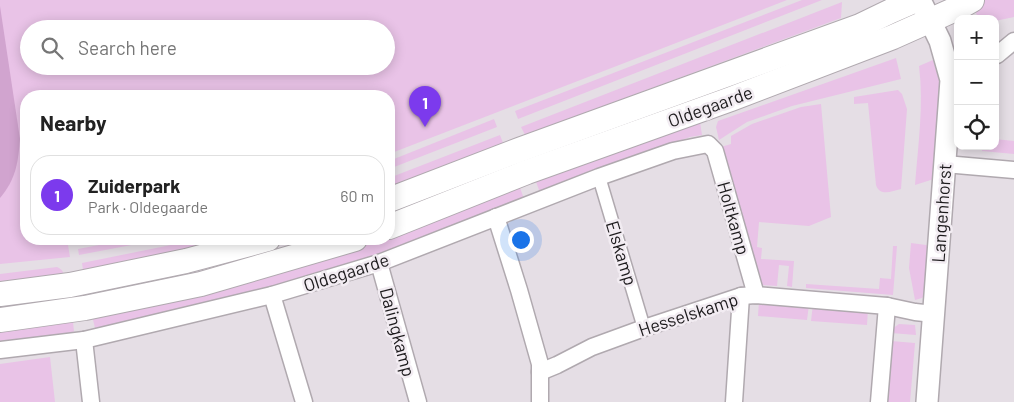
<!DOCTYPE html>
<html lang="en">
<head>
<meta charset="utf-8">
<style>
	:root { --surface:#fff; --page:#f6f6f6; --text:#222; --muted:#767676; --line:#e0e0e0; --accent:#7c3aed }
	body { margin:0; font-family:Barlow,sans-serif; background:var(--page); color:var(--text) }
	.controls { position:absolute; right:15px; top:15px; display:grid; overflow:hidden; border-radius:10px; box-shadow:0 2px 12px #0003 }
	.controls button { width:45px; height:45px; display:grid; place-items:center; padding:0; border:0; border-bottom:1px solid var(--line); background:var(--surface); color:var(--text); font:25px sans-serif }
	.you { position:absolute; left:520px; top:239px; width:18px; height:18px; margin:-12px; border:4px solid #fff; border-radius:50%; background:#1a73e8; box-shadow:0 0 0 8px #1a73e833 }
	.badge { display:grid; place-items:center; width:32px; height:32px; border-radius:50%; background:var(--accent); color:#fff; font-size:16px; font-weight:700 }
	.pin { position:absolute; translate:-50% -41px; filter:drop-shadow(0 1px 2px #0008) }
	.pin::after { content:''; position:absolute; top:26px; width:18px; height:15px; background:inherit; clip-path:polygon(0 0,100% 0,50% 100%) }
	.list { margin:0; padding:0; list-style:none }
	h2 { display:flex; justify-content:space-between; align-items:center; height:65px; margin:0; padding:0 20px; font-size:21px }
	h2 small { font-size:16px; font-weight:400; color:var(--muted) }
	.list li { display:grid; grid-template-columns:32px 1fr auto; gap:15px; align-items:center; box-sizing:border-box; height:80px; margin:0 10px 10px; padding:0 10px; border:1px solid var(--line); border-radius:20px }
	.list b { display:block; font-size:19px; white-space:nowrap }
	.list p { margin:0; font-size:16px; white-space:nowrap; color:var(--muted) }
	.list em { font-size:16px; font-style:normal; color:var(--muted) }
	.icon { flex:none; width:28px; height:28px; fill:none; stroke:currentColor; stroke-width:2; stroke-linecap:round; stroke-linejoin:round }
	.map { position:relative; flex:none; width:1014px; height:402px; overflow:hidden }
	.search { position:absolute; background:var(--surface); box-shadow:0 2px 12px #0003; left:20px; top:20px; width:375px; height:55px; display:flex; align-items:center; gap:12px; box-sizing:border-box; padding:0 18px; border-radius:28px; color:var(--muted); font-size:19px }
	.panel { position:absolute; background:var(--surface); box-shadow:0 2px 12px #0003; left:20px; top:90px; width:375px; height:155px; border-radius:20px }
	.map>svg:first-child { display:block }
</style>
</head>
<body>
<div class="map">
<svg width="1014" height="402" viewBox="0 0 1014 402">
	<rect width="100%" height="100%" fill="#e5dee5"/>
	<g fill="#e9c3e7" fill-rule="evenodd">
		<path d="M0 0H787L389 154V96H26V239H102L68 245 70 257 0 264ZM29 29H386V66H29Z"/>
		<polygon points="802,0 822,0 518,119 515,111"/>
		<polygon points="983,0 1014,0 1014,17 995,21 995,19 979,19 972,5"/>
		<polygon points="842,2 841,18 525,135 521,127"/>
		<polygon points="889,44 892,51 707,118 700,122 702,135 690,137 542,192 539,190 534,176"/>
		<polygon points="896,58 901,79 792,106 747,122 719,140 716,127 718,121"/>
		<path d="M933 60 941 87 937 178 915 185C918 146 924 105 919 66Z"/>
		<path d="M898 90 902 94 907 109 901 189C892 191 880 197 876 185L868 103 854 104V97Z"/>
		<polygon points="821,104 831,217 809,226 759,222 757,247 762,248 761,259 794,261 792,287 787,286 789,266 779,265 777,286 762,285 758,276 721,147 731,144 731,136 752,124 801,107"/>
		<polygon points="494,119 497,127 389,169 389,161"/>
		<polygon points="500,135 503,143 389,187 389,178"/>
		<polygon points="995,139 1014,141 1014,154 982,151 982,146 995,146"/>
		<polygon points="518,182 524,199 377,256 264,291 95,328 91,311 343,247 368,239 389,239 389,231"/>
		<polygon points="131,239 163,239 79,255 78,249"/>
		<polygon points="198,239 224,239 168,253 84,277 82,263 166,246"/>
		<polygon points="911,243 926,245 930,247 929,290 922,298 915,300 909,268"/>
		<polygon points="893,246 897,246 893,295 806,288 806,284 879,289 880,278 891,279"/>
		<path d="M57 267C64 270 64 274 65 281L0 289V274Z"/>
		<polygon points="759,301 809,305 807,320 758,316"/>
		<polygon points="813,304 868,309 867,325 811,321"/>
		<polygon points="72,314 74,331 71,334 0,343 0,324"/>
		<polygon points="899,324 915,325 916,335 891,333 892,329"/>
		<polygon points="891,341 915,343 910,402 886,402"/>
		<polygon points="50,357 55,402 0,402 0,364"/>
	</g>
	<path fill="#d1a4cf" d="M0 6 20 139C18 163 16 179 0 198Z"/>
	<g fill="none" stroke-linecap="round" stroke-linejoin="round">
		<g stroke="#b0a9af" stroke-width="15">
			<polyline id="pedestrian" points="599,177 644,328"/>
		</g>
		<g stroke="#b0a9af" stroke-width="19">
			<g id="minor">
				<polyline points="997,55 1014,41"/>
				<polyline points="945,164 1014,170"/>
				<polyline points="496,217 519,290 540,364 540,402"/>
				<polyline points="379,263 418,402"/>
				<polyline points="272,295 304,402"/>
				<polyline points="84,340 91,402"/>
				<polyline points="0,350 84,340 272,295 379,263 599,177 673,151 708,144 715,151 756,295"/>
				<polyline points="540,372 557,365 592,347 644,328 741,296 756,295 887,306 915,312 934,314"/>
				<polyline points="734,402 741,296"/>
				<polyline points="879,402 887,306"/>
			</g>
		</g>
		<g stroke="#b0a9af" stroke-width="24">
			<polyline id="tertiary" points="923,6 940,41 951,80 927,402"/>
		</g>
		<g stroke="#b0a9af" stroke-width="26">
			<g id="secondary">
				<polyline points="389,200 519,150 860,26 891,11 916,0"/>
				<polyline points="389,227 527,172 731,99 893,37 958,8 972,0"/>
				<polyline points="0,294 70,285 186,261 268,239"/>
				<polyline points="0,320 85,308 201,284 355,239"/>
			</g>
		</g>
		<use href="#pedestrian" stroke="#fff" stroke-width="12"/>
		<use href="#minor" stroke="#fff" stroke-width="16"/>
		<use href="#tertiary" stroke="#fff" stroke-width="21"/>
		<use href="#secondary" stroke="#fff" stroke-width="24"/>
	</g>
	<g text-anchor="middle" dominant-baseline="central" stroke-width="5" stroke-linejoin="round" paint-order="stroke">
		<g font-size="18" fill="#1c1a1c" stroke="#f2ecf2">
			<text transform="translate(710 106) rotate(-20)">Oldegaarde</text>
			<text transform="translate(941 213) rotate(-86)">Langenhorst</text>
			<text transform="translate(734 218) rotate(74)">Holtkamp</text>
			<text transform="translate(622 253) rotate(73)">Elskamp</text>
			<text transform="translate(346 272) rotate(-18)">Oldegaarde</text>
			<text transform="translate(688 314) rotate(-18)">Hesselskamp</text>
			<text transform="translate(398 332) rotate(75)">Dalingkamp</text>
		</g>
	</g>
</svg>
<div class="controls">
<button>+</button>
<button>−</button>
<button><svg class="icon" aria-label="locate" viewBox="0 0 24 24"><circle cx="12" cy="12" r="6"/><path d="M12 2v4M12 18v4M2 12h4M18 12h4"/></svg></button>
</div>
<div class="you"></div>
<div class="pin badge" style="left:425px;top:127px">1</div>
<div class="search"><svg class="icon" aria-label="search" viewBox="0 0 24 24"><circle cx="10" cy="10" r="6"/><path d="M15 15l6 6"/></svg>Search here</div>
<section class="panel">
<h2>Nearby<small></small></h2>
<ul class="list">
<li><span class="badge">1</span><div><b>Zuiderpark</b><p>Park · Oldegaarde</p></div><em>60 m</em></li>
</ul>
</section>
</div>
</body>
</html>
